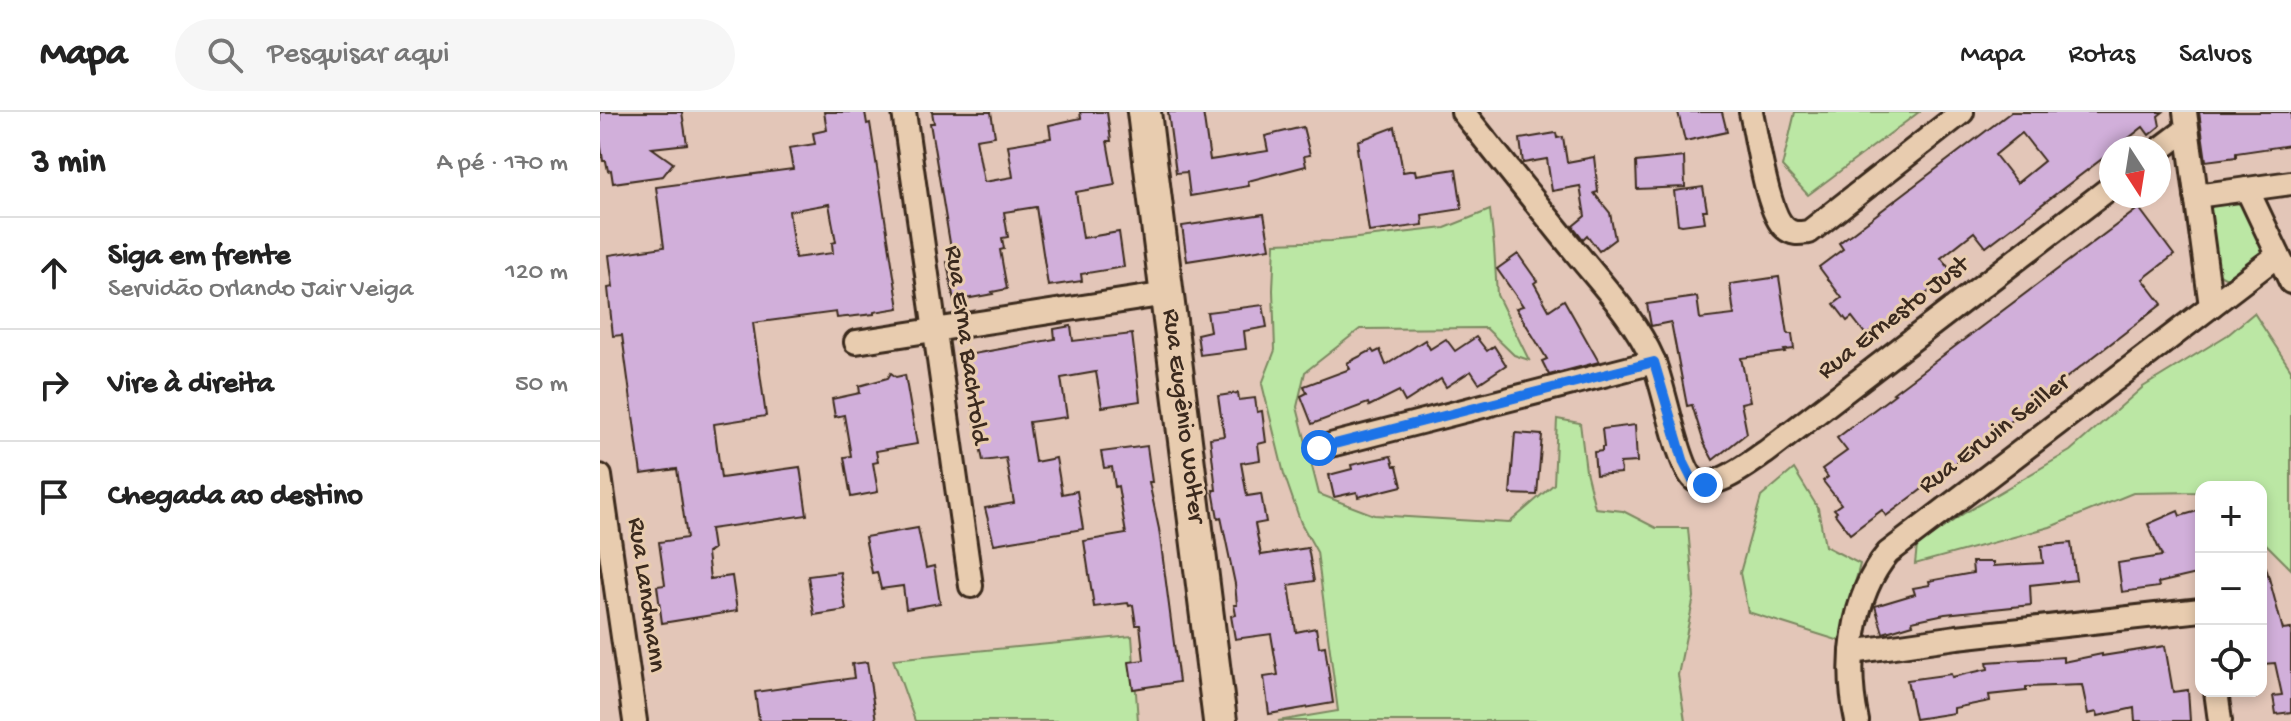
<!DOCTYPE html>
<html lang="pt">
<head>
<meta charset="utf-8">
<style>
	:root { --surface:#fff; --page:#f6f6f6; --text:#222; --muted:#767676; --line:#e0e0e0 }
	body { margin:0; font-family:"Gochi Hand",sans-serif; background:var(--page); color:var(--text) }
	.controls { position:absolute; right:24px; bottom:24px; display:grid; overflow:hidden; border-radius:16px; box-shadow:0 4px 12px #0003 }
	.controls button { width:72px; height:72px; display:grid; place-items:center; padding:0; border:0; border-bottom:2px solid var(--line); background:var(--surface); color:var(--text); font:40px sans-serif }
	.compass { position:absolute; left:1499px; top:24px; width:72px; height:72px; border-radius:50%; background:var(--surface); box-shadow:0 4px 12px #0003; rotate:168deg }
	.stop { position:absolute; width:24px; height:24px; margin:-18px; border:6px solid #1a73e8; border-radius:50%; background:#fff }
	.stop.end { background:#1a73e8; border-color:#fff; box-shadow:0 2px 8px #0008 }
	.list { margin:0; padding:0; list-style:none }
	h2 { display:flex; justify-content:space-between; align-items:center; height:104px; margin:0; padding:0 32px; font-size:34px }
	h2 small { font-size:26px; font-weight:400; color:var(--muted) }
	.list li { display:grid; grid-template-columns:52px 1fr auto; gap:24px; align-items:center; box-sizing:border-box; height:112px; padding:0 32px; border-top:2px solid var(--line) }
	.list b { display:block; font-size:30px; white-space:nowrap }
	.list p { margin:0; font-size:26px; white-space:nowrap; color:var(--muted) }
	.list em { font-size:26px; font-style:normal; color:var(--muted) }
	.icon { flex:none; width:44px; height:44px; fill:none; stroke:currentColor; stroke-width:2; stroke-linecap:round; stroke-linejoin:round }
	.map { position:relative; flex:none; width:1691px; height:609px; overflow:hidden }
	header { display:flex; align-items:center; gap:48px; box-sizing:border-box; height:112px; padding:0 40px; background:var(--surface); border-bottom:2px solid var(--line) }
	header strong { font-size:38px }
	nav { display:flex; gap:44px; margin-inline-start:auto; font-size:28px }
	.search { width:560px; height:72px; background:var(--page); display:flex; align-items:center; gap:20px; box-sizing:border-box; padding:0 28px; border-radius:44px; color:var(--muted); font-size:30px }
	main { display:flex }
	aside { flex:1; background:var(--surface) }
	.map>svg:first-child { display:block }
</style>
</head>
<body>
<header>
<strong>Mapa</strong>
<div class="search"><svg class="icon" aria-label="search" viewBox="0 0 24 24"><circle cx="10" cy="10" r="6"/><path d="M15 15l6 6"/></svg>Pesquisar aqui</div>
<nav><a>Mapa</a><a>Rotas</a><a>Salvos</a></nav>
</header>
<main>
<aside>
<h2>3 min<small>A pé · 170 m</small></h2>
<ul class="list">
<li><svg class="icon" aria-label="ahead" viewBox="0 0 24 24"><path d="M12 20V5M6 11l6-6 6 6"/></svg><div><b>Siga em frente</b><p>Servidão Orlando Jair Veiga</p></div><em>120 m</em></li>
<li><svg class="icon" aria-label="right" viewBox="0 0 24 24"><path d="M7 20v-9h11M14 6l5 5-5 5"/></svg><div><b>Vire à direita</b></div><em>50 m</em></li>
<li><svg class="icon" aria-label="arrive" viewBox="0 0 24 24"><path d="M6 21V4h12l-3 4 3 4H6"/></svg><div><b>Chegada ao destino</b></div></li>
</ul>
</aside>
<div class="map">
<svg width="1691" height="609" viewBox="0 0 1691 609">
	<rect width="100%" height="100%" fill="#e3c6b8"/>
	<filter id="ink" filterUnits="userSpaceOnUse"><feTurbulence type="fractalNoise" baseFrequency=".0125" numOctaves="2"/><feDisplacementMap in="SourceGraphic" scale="16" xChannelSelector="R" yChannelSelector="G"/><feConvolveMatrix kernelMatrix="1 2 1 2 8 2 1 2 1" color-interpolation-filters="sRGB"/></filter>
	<g filter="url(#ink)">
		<g fill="#bbe7a4" stroke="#7b8861" stroke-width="2">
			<polygon points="1195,0 1319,0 1208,83 1182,55"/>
			<path d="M1633 88C1647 93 1664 129 1663 143 1649 155 1629 179 1615 156L1609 99 1615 91Z"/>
			<polygon points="890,98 894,134 897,183 929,248 914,243 886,216 760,217 705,260 697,295 719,382 774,403 909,411 954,372 957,307 980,311 986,359 995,396 1023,399 1056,416 1088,416 1094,485 1078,563 1085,609 678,609 738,599 717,440 701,411 684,362 662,272 675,238 673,178 675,131 731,129 845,116"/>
			<polygon points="1654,201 1691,258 1691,457 1661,427 1661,375 1601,375 1601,380 1533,381 1450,415 1315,452 1317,434 1363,402 1470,339 1543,275 1629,222"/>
			<polygon points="1194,357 1218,396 1225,434 1260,452 1240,529 1148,500 1140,461 1161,385"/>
			<polygon points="532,524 538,609 315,609 293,547"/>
		</g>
		<g fill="#d1afda" stroke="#3b2a1e" stroke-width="2" fill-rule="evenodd">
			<polygon points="0,0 82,0 87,32 52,36 73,51 63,64 13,71 11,58 8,59 6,49 3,49 0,28"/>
			<path d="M224 0H265L267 12 270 11 299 196 274 200V202L237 206 236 200 153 211 166 304 114 312 121 366 200 355 207 403 110 417 113 437 107 441 110 467 132 464 137 499 62 511 57 474 65 473 59 430 87 426 77 357 41 362 22 223 13 224 8 176 13 175 9 143 64 135 56 75 193 57 189 36 215 32 213 21 227 18ZM229 92 236 130 232 131 233 141 195 146 189 99Z"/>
			<polygon points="332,0 391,0 395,24 376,27 384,70 413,65 408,33 451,26 449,13 481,6 480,0 507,0 511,29 507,29 515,73 476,80 483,126 519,120 524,155 481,162 482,169 448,174 436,95 404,100 408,125 402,126 404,137 400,138 407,177 392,180 393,182 354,189 347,150 353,149 330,11 334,11"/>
			<polygon points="568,0 603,0 610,48 668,39 665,24 703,15 710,43 704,44 706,54 648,69 649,74 590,84 587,60 576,61"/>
			<polygon points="1078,0 1122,0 1127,20 1085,29"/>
			<path d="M1411 0H1563L1558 4 1560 14 1549 23 1543 15 1516 36H1511V40L1386 135 1374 120 1341 146 1353 161 1274 222 1272 219 1266 223 1252 205 1247 209 1234 192 1242 186 1219 155 1243 137 1239 131ZM1422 21 1444 49 1417 71 1395 43Z"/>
			<polygon points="1599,0 1691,0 1691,33 1636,41 1636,45 1606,49"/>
			<polygon points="795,15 803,60 815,58 816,63 856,57 862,97 822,103 823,113 769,120 757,36 759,36 758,29"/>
			<polygon points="956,21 957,26 963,25 967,50 994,45 998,80 994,81 1010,101 1015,127 999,139 987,123 983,127 973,114 985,104 980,74 952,79 947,47 923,51 920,27"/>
			<polygon points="1084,45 1085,75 1037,77 1036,50"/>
			<polygon points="1103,75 1107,98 1103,98 1105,110 1082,113 1078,112 1074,79"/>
			<polygon points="1539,96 1574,143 1543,167 1562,192 1317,381 1286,404 1282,398 1250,422 1235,402 1237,400 1234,397 1241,392 1223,369 1228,365 1222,357 1247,339 1237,326 1295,282 1293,281"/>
			<polygon points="664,102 670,136 587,149 582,114"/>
			<polygon points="918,142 937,169 934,171 949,198 964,188 999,250 949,263 942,249 947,247 916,196 923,194 897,157"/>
			<polygon points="1179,165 1188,222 1192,222 1194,237 1184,238 1185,240 1141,246 1150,289 1141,291 1147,321 1113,348 1104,331 1092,293 1087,294 1071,210 1051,214 1047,192 1097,185 1100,207 1134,203 1130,172"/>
			<polygon points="663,193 667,215 644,219 646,237 600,243 597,222 610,219 607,200"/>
			<polygon points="471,214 473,229 532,222 540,289 502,295 496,260 461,266 467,305 429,310 435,350 456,346 462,382 477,379 483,417 394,432 385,396 414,391 406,346 383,349 362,244 455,227 454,217"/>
			<polygon points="876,225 887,239 894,234 906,253 879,271 871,259 846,275 841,267 805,290 799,279 769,294 768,291 712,312 701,284 707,281 704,274 750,257 747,251 772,238 774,241 780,238 786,253 825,228 830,237 846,227 855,239"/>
			<polygon points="291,261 296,265 305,263 317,332 276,339 278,350 273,351 278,380 251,385 244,345 251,344 244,303 235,305 232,287 260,281 259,274 288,266"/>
			<polygon points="638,281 639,288 655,286 657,300 662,299 666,330 658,332 660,348 641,351 647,384 661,382 666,410 655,412 661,443 708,436 714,469 689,473 696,520 716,516 719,535 725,534 733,591 669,602 664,565 678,563 671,522 635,527 631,504 636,503 634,493 637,493 635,472 621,405 618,406 613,378 616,378 610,326 624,324 618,284"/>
			<polygon points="1035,313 1037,350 1020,351 1021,361 996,363 994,340 1002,339 1002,335 1004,335 1002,317"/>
			<polygon points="915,321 942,323 937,383 910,382"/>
			<polygon points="547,334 552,370 549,370 559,417 579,570 533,577 529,550 544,548 540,513 536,513 533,493 529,494 528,491 494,495 484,429 526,422 518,374 515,375 512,355 504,356 501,340"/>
			<polygon points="791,344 794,354 797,354 802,374 758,385 757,380 734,385 729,363 752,357 751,353"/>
			<polygon points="1601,398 1601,461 1558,471 1559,475 1522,480 1518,451 1562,444 1548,412 1578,399 1580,404"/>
			<polygon points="318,416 326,456 334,454 340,491 306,497 303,474 281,477 277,460 272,461 265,425"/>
			<polygon points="1471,431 1476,468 1430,473 1431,493 1345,502 1312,509 1313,512 1283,521 1275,494 1315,482 1313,476 1330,473 1329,469 1373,461 1372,450 1393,450 1393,454 1443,451 1441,434"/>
			<polygon points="1661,455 1666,455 1683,518 1691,517 1691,600 1676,602 1673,584 1682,583 1675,551 1663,552 1661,530"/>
			<polygon points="240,460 246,498 214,503 208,464"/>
			<polygon points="1565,534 1573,580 1588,578 1590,609 1535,609 1534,596 1498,604 1497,600 1488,602 1482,573 1426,575 1426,579 1389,583 1390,589 1354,596 1354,601 1315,607 1307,568 1351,562 1352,565 1388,557 1387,550 1463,545 1463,550 1502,542 1502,544"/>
			<polygon points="267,550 276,609 159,609 155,580 254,566 252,552"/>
		</g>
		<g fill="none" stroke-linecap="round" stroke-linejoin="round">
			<g stroke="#3b2a1e" stroke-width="28">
				<g id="street">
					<polyline points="304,0 371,474"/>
					<path d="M863 0C901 48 940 96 978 143 1005 176 1036 209 1053 248 1064 272 1078 357 1095 368 1114 380 1149 351 1166 340L1511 75"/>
					<path d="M1151 0C1157 25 1167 102 1185 116 1193 123 1200 121 1209 120L1362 0"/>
					<polyline points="1585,0 1611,194"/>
					<polyline points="1559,38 1587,17"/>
					<polyline points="1647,77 1691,170"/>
					<polyline points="1596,84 1691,71"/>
					<polyline points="256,230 567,182"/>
					<polyline points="719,336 1054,250"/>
					<polyline points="0,364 35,609"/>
					<polyline points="1252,540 1357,525 1601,498"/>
					<polyline points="1616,579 1620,609"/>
					<path d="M1257 609C1245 554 1251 485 1288 441L1678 143"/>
				</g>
			</g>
			<g stroke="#3b2a1e" stroke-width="38">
				<polyline id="secondary" points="544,0 620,609"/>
			</g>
			<use href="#street" stroke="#e8ccaf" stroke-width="22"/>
			<use href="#secondary" stroke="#e8ccaf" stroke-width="32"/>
		</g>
	</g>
	<g fill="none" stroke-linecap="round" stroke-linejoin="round" filter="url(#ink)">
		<polyline stroke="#1a73e8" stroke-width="10" points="719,336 1054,250 1084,351 1092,367 1105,373"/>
	</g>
	<g text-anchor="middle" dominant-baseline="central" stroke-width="6" stroke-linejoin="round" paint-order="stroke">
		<g font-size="26" fill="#3b2a1e" stroke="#e8ccaf">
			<text transform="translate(1294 207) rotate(-38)">Rua Ernesto Just</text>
			<text transform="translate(365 233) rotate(82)">Rua Erna Bachtold</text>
			<text transform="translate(582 304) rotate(83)">Rua Eugênio Wolter</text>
			<text transform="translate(1395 323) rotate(-37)">Rua Erwin Seiller</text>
			<text transform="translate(45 483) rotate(82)">Rua Landmann</text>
		</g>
	</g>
</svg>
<div class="controls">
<button>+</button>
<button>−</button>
<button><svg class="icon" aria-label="locate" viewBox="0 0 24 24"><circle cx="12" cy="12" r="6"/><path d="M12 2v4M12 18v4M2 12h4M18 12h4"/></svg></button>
</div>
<svg class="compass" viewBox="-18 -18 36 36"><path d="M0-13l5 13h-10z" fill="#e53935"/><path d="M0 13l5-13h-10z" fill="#767676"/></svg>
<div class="stop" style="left:719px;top:336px"></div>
<div class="stop end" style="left:1105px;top:373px"></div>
</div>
</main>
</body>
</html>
